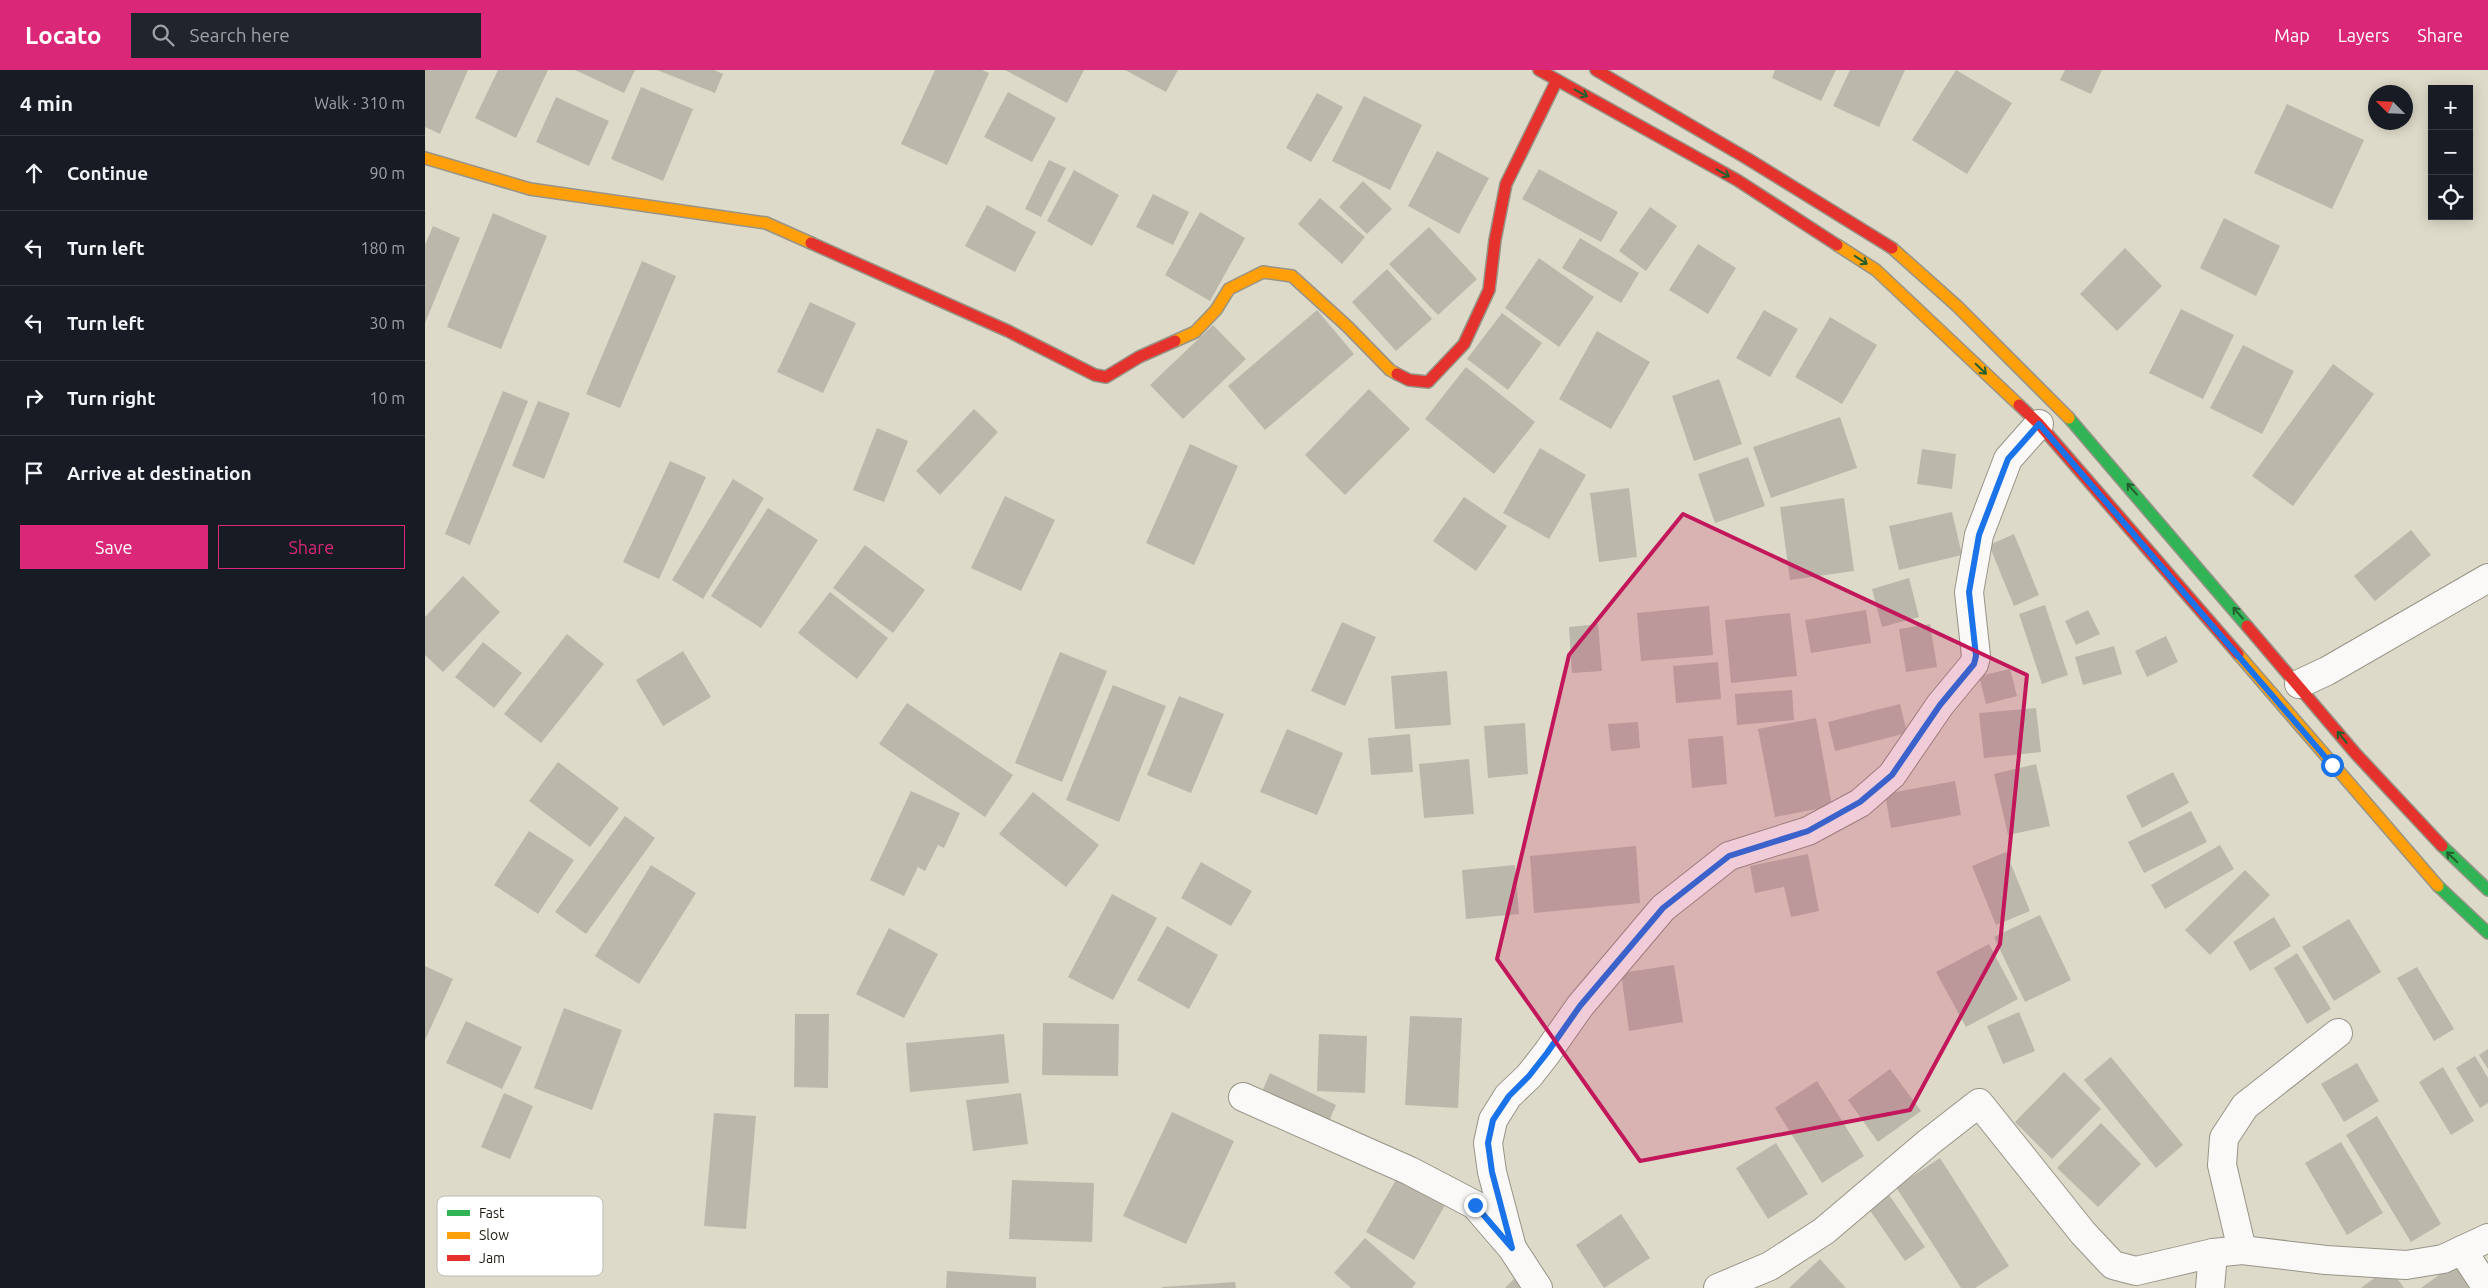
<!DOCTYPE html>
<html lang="en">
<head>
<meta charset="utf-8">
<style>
	:root { --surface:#171b24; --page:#20242c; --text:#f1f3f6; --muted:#9ea1a6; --line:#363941; --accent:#db2777 }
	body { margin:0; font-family:Ubuntu,sans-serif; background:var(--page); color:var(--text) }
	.controls { position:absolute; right:15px; top:15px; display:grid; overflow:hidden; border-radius:0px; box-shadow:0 2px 12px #0003 }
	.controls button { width:45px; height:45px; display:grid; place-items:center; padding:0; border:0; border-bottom:1px solid var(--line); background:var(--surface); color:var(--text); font:25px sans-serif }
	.compass { position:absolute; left:1943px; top:15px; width:45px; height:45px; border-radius:50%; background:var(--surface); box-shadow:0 2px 12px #0003; rotate:294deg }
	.stop { position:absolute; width:15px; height:15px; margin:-11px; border:4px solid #1a73e8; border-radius:50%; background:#fff }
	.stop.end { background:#1a73e8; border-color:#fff; box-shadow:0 1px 5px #0008 }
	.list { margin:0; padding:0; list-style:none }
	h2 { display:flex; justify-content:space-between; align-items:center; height:65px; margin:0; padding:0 20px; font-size:21px }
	h2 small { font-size:16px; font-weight:400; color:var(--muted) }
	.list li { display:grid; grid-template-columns:32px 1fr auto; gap:15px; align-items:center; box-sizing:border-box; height:75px; padding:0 20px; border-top:1px solid var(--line) }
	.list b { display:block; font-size:19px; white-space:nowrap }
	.list em { font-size:16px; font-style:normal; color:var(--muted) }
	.actions { display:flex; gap:10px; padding:15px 20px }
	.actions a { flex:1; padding:11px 0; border:1px solid var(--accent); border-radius:0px; text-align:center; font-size:18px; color:var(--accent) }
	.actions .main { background:var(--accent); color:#fff }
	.icon { flex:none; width:28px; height:28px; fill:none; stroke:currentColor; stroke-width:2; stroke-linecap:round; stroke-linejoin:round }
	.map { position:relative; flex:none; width:2063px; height:1218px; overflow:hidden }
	header { display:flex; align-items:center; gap:30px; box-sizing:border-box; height:70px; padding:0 25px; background:var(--accent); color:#fff }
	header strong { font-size:24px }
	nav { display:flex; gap:28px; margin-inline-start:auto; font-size:18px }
	.search { width:350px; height:45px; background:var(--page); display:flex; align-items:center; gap:12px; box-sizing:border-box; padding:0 18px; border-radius:0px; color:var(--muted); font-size:19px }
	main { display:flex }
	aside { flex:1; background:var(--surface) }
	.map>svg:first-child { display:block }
</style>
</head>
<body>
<header>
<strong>Locato</strong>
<div class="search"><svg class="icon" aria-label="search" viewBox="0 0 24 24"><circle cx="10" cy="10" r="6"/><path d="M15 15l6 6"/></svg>Search here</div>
<nav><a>Map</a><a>Layers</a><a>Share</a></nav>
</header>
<main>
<aside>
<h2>4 min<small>Walk · 310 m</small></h2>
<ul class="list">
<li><svg class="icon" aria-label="ahead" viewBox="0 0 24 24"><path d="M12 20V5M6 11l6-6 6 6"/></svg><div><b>Continue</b></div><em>90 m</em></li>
<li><svg class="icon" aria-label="left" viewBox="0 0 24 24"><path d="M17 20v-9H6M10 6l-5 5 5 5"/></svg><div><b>Turn left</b></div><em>180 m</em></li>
<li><svg class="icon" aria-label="left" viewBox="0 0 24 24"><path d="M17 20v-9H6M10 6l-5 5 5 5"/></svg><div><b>Turn left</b></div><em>30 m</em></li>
<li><svg class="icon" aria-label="right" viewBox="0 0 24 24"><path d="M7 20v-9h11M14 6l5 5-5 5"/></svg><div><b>Turn right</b></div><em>10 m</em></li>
<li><svg class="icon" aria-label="arrive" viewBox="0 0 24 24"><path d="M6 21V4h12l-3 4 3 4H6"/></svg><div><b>Arrive at destination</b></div></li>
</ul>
<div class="actions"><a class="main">Save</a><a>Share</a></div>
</aside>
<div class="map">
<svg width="2063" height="1218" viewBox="0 0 2063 1218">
	<rect width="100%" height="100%" fill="#dedac9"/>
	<g fill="#bbb8ab">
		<polygon points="0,0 43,0 15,64 0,57"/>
		<polygon points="73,0 123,0 91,68 50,48"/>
		<polygon points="150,0 210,0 199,23"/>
		<polygon points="232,0 289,0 298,4 290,23"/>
		<polygon points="510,0 557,0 564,3 522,95 476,74"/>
		<polygon points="580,0 659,0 642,33"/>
		<polygon points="700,0 753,0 741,22"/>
		<polygon points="1350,0 1411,0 1396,31 1347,8"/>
		<polygon points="1425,0 1480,0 1454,57 1408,36"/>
		<polygon points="1531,0 1587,33 1542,104 1487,70"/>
		<polygon points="1640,0 1677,0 1666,24 1635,10"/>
		<polygon points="216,17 268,39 238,111 186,89"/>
		<polygon points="583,22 631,48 607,92 559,67"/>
		<polygon points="892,23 918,37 886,92 861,78"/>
		<polygon points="939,26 997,55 965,120 907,91"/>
		<polygon points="131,27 184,51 164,96 111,72"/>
		<polygon points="1862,34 1939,70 1907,139 1829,103"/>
		<polygon points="1012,81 1064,108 1034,164 983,136"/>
		<polygon points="624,90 641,98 616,147 600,139"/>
		<polygon points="1114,99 1193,142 1176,172 1097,129"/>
		<polygon points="649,100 694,125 667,176 622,151"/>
		<polygon points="938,111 967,139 942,164 914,137"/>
		<polygon points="728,124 764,142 748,175 711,157"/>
		<polygon points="895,128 940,167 917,194 873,154"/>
		<polygon points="562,135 611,162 590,202 540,176"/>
		<polygon points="1225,137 1252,156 1221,201 1194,181"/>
		<polygon points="775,142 820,168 785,231 740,205"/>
		<polygon points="68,143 122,166 76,279 22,257"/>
		<polygon points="1799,148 1855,176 1831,226 1775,198"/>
		<polygon points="8,156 35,168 0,253 0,175"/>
		<polygon points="1004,157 1052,209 1013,245 964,194"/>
		<polygon points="1155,168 1214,203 1196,233 1137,198"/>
		<polygon points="1273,174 1311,198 1283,244 1244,220"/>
		<polygon points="1700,178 1737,216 1692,261 1655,224"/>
		<polygon points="1114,188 1169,227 1134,277 1080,238"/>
		<polygon points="217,191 251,206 195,338 161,324"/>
		<polygon points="962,199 1007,249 971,281 927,232"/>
		<polygon points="385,232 431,253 398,323 352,302"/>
		<polygon points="1756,239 1809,265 1778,329 1724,303"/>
		<polygon points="892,240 929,284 840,360 803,316"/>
		<polygon points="1339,240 1373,259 1345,307 1311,288"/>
		<polygon points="1077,243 1117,273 1083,320 1042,289"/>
		<polygon points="1405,247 1452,275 1417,334 1370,307"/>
		<polygon points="788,255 821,289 758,349 725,315"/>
		<polygon points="1172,261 1225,292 1186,359 1134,329"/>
		<polygon points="1818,275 1869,301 1837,364 1785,338"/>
		<polygon points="1908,294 1949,324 1868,436 1827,406"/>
		<polygon points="1041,297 1110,352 1069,404 1000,349"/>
		<polygon points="1294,309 1317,374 1269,391 1247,326"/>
		<polygon points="944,319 985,359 920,425 880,385"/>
		<polygon points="78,321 103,331 45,475 20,464"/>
		<polygon points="113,331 145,343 119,409 87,396"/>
		<polygon points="549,339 573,362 515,425 491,401"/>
		<polygon points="1415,347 1432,398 1346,428 1328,377"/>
		<polygon points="452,358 483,371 459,432 428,420"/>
		<polygon points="765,374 813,396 769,495 721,473"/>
		<polygon points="1115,378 1161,405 1124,469 1078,443"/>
		<polygon points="1497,379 1531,384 1527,419 1492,414"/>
		<polygon points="1323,387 1340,436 1290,453 1273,404"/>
		<polygon points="245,391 281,407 234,509 198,492"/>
		<polygon points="308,409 339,428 278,529 247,510"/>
		<polygon points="1204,418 1212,487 1174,492 1165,423"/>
		<polygon points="580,426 630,450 596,521 546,498"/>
		<polygon points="1039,427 1082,456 1051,501 1008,471"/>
		<polygon points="1419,428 1429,501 1365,510 1355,437"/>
		<polygon points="343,438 393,470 336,558 286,526"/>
		<polygon points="1527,442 1537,485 1474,500 1464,456"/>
		<polygon points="1986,460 2006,485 1950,531 1929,506"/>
		<polygon points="1589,464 1614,525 1589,536 1564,475"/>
		<polygon points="440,475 500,520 468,563 408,518"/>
		<polygon points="38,506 75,542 18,602 0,585 0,547"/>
		<polygon points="1484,508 1494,547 1457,557 1447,519"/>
		<polygon points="405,522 463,568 432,609 373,563"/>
		<polygon points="1620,535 1643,605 1617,614 1594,544"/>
		<polygon points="1284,536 1288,585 1216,591 1212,543"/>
		<polygon points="1441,540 1446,573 1386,583 1380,550"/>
		<polygon points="1663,540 1675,564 1651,575 1640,551"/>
		<polygon points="1365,543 1372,606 1306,613 1300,550"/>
		<polygon points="917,552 951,567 920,636 886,621"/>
		<polygon points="1173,554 1177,601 1147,603 1144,557"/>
		<polygon points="1505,554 1512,597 1481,602 1474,559"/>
		<polygon points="142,564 179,594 116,673 79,644"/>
		<polygon points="1741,566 1753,592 1722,607 1710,581"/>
		<polygon points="58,572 97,603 69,638 30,607"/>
		<polygon points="1689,576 1697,604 1658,615 1650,587"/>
		<polygon points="258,581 286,627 238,656 211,610"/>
		<polygon points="635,582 682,601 637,712 590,693"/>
		<polygon points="1293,592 1296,629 1251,633 1248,596"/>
		<polygon points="1585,599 1592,626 1561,634 1554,606"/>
		<polygon points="1022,601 1026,655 970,659 966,606"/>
		<polygon points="688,615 741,636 694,752 641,730"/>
		<polygon points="1367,620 1369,650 1312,655 1310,624"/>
		<polygon points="754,626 799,644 766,723 722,705"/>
		<polygon points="482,633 588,705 560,747 454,674"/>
		<polygon points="1475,634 1482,663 1410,681 1403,652"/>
		<polygon points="1611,638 1616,682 1559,688 1554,643"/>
		<polygon points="1391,648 1407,736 1350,747 1333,659"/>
		<polygon points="1213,652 1215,678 1186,681 1183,654"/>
		<polygon points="1100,653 1103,704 1063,708 1059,656"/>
		<polygon points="862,659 918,683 892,745 835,722"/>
		<polygon points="985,664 988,702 946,705 943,668"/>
		<polygon points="1298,666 1302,714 1267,718 1263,669"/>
		<polygon points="1044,689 1049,744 999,748 994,694"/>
		<polygon points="133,692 194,738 165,777 104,731"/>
		<polygon points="1611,694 1625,756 1583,765 1569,704"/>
		<polygon points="1748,702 1764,733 1717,758 1701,726"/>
		<polygon points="1530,711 1536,745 1466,758 1460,724"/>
		<polygon points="486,721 535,743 519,778 513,775 500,801 493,797 479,826 445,810"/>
		<polygon points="608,722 674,775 641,817 574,764"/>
		<polygon points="1766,741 1782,772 1719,803 1703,772"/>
		<polygon points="200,746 230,768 161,864 130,842"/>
		<polygon points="104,761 149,790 113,844 69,815"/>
		<polygon points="1795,775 1809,799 1740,839 1726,815"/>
		<polygon points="1211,776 1215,833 1109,843 1105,786"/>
		<polygon points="1581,782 1605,841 1571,855 1547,796"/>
		<polygon points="1383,784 1394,841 1366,847 1359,817 1330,823 1325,796"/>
		<polygon points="776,792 827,821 806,856 756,828"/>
		<polygon points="226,795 271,823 214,914 170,886"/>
		<polygon points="1090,795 1094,844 1041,849 1037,800"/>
		<polygon points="1820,800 1845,825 1785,885 1760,860"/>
		<polygon points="687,824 732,848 688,930 643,907"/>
		<polygon points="1615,845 1646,910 1600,932 1569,867"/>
		<polygon points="1849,847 1866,876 1825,901 1808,872"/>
		<polygon points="1924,849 1956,902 1909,931 1877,877"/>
		<polygon points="742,856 793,885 764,939 712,910"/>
		<polygon points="464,858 513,884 479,948 431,924"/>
		<polygon points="1564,874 1593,929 1541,957 1511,902"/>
		<polygon points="1872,883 1906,939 1882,954 1849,898"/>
		<polygon points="1249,895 1258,952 1204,961 1196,903"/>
		<polygon points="0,896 28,909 0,970"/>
		<polygon points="1992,897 2029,959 2009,971 1972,908"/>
		<polygon points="139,938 197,960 167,1040 109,1018"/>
		<polygon points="1594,942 1610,981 1578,994 1562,956"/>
		<polygon points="370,944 404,944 403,1018 369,1017"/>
		<polygon points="985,946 1037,948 1033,1038 980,1035"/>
		<polygon points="41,951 97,977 77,1019 21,993"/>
		<polygon points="618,953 694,954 693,1006 617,1005"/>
		<polygon points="579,964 584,1013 485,1022 481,973"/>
		<polygon points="894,964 942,966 940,1023 892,1021"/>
		<polygon points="2063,979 2063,999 2054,985"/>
		<polygon points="2050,986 2063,1008 2063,1033 2055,1038 2031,998"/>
		<polygon points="1686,987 1758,1075 1731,1098 1659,1010"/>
		<polygon points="1932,993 1954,1031 1919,1052 1896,1014"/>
		<polygon points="2018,997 2049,1051 2026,1065 1994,1012"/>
		<polygon points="1465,999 1496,1041 1453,1072 1423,1030"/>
		<polygon points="1639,1002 1676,1039 1627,1089 1590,1052"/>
		<polygon points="845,1003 911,1035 901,1058 835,1026"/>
		<polygon points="1392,1011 1439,1086 1397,1113 1350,1038"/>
		<polygon points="79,1023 108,1036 85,1089 56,1077"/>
		<polygon points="596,1023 603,1074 548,1081 541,1030"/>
		<polygon points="747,1042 809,1071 761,1174 698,1146"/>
		<polygon points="289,1043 331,1046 321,1159 279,1156"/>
		<polygon points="1952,1046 2016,1154 1986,1172 1921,1065"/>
		<polygon points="1676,1053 1716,1094 1673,1137 1632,1098"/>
		<polygon points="1916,1072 1958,1143 1922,1165 1880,1093"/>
		<polygon points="1351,1073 1383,1124 1343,1149 1311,1098"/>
		<polygon points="1515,1088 1584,1196 1550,1218 1536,1218 1471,1117"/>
		<polygon points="976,1101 1024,1128 989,1190 941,1162"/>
		<polygon points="587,1110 669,1113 667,1172 584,1169"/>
		<polygon points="1462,1122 1500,1177 1480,1191 1442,1136"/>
		<polygon points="1196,1144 1225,1188 1179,1218 1151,1175"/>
		<polygon points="940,1168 991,1213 987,1218 926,1218 909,1203"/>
		<polygon points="1395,1189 1421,1218 1364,1218"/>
		<polygon points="2035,1190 2056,1218 1996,1218"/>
		<polygon points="1964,1197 1979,1218 1936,1218"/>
		<polygon points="522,1201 611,1207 611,1218 521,1218"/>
		<polygon points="1092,1206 1104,1218 1080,1218"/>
		<polygon points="810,1212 811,1218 737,1218 737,1217"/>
	</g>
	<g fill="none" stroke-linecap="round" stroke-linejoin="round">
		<g stroke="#979487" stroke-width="30">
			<g id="street">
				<polyline points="1874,614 1902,601 2063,508"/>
				<polyline points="818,1027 985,1101 1050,1135 1087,1178 1113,1218"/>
				<polyline points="1087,1178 1067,1102 1063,1073 1068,1050 1083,1026 1104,1006 1122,983 1155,936 1238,838 1304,786 1383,761 1435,733 1467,705 1515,635 1549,594 1551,586 1544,522 1554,465 1583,389 1614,354"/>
				<polyline points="1817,1180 1797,1095 1799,1068 1820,1036 1913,963"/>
				<polyline points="2037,1180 2062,1218"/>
				<polyline points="1293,1218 1345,1196 1399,1161 1504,1072 1554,1033 1658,1163 1688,1195 1711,1201 1788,1183 1817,1180 1901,1190 1981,1195 2018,1189 2063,1168"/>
				<polyline points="1785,1218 1788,1183"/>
			</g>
		</g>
		<g stroke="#979487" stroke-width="14">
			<g id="fast">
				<polyline points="1644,348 1822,556"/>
				<polyline points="2017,776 2063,820"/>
				<polyline points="2013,816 2063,863"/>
			</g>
		</g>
		<g stroke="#979487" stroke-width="14">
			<g id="slow">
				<polyline points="0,88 105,119 341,153 386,173"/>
				<polyline points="1412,175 1451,200 1594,335"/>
				<polyline points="1467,178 1532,236 1644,348"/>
				<polyline points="750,271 770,262 791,240 804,219 838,202 867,206 923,257 965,300 972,304"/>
				<polyline points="1813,584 2013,816"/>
			</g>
		</g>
		<g stroke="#979487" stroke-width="14">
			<g id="jam">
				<polyline points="1114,0 1312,110 1412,175"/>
				<polyline points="1171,0 1323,89 1467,178"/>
				<polyline points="386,173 583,261 670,305 681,307 714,287 750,271"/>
				<polyline points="972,304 984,310 1003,312 1039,274 1064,220 1070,170 1081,114 1132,10"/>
				<polyline points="1594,335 1614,354 1813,584"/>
				<polyline points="1822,556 1931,684 2017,776"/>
			</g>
		</g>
		<use href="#street" stroke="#faf9f7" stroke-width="28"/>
		<use href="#fast" stroke="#30b455" stroke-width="11"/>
		<use href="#slow" stroke="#ff9f0a" stroke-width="11"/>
		<use href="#jam" stroke="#e5322d" stroke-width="11"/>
	</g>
	<defs><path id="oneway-shaft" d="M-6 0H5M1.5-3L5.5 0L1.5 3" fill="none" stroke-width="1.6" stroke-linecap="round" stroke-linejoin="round" transform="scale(1.25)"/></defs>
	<g stroke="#245f2d">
		<use href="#oneway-shaft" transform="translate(1156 23) rotate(29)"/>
		<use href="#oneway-shaft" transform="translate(1298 103) rotate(29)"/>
		<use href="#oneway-shaft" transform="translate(1436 190) rotate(33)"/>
		<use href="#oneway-shaft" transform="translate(1556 299) rotate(44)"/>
		<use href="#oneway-shaft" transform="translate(1707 419) rotate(-131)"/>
		<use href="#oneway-shaft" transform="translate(1813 543) rotate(-131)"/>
		<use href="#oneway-shaft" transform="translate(1917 667) rotate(-129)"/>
		<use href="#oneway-shaft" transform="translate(2027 787) rotate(-136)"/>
	</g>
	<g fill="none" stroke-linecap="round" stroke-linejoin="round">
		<polyline stroke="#1a73e8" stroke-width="6" points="1050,1135 1087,1178 1067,1102 1063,1073 1068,1050 1084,1026 1104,1006 1122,983 1155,936 1238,838 1304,786 1383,761 1435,732 1467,705 1515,635 1549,594 1551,586 1544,522 1554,465 1583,389 1614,354 1907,695"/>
	</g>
	<path fill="#c2185b" fill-opacity="0.2" stroke="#c2185b" stroke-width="4" stroke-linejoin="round" d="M1258 444 1602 605 1575 874 1485 1040 1215 1091 1072 889 1144 585Z"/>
	<rect x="12" y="1126" width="166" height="80" rx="8" fill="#fff" stroke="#bbbab6" stroke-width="1"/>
	<rect x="22" y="1140" width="23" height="6" fill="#30b455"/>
	<rect x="22" y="1162" width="23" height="7" fill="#ff9f0a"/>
	<rect x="22" y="1185" width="23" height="6" fill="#e5322d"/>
	<g font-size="14" fill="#1b190d">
		<text x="54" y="1148">Fast</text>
		<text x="54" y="1170">Slow</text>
		<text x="54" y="1193">Jam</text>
	</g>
</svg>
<div class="controls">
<button>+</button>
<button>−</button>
<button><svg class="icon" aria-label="locate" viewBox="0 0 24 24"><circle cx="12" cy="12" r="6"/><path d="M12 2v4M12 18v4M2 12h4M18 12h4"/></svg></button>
</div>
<svg class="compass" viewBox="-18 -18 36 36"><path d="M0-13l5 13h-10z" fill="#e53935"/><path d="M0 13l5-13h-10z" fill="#9ea1a6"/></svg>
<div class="stop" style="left:1907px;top:695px"></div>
<div class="stop end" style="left:1050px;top:1135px"></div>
</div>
</main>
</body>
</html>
